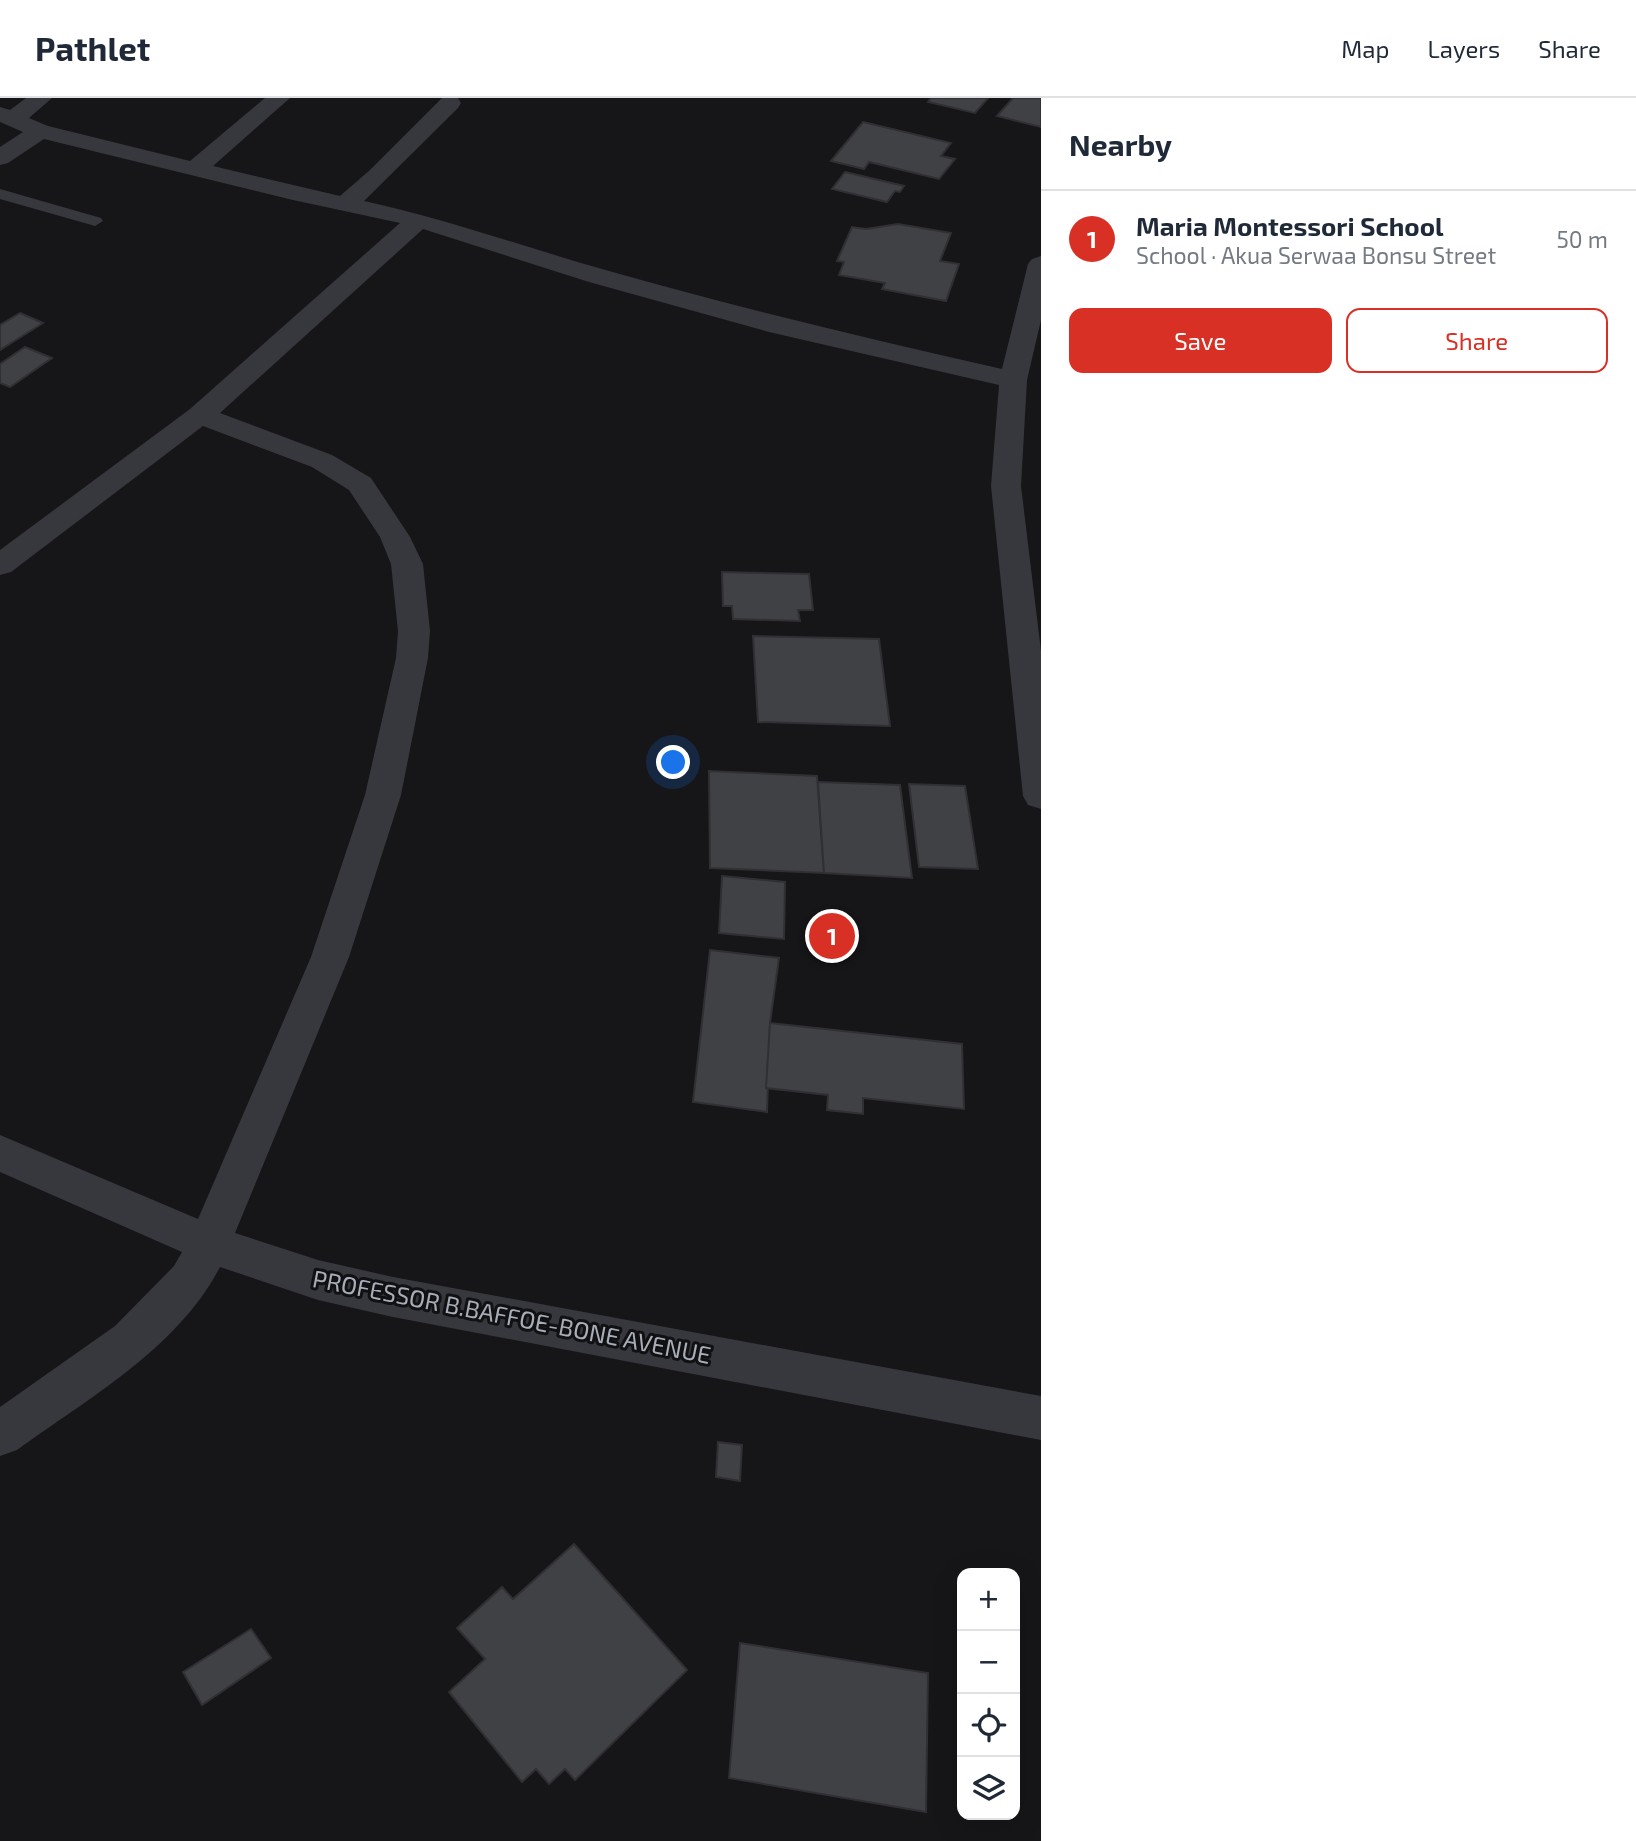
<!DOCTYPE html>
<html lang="en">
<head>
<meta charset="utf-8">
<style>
	:root { --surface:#fff; --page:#f6f6f7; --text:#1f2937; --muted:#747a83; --line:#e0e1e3; --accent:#d93025 }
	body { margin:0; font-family:"Exo 2",sans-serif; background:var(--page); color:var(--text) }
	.controls { position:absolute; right:21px; bottom:21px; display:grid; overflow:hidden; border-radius:14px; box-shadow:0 7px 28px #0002 }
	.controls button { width:63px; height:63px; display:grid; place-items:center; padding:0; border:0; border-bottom:2px solid var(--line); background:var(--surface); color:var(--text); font:35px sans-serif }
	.you { position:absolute; left:674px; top:665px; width:24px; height:24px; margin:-18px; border:5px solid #fff; border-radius:50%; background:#1a73e8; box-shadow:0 0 0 10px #1a73e833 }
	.badge { display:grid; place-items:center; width:46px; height:46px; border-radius:50%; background:var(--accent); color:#fff; font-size:23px; font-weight:700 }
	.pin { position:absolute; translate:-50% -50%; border:4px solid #fff; box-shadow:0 2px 7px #0006 }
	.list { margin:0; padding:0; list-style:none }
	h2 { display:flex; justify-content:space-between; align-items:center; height:91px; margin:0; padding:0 28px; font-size:30px }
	h2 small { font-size:23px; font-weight:400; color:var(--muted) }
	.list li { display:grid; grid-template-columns:46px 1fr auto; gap:21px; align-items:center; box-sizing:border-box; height:98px; padding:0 28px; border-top:2px solid var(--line) }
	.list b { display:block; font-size:26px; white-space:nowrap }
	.list p { margin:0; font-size:23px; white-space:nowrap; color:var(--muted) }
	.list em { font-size:23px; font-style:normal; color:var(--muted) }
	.actions { display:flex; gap:14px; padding:21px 28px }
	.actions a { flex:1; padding:16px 0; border:2px solid var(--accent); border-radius:14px; text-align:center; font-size:24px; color:var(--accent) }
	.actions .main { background:var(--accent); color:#fff }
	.icon { flex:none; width:38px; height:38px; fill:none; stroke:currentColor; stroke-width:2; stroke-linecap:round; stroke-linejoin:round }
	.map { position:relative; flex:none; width:1041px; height:1743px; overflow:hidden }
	header { display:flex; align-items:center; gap:42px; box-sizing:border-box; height:98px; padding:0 35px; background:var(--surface); border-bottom:2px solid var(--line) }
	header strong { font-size:33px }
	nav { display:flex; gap:38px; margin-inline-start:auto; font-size:24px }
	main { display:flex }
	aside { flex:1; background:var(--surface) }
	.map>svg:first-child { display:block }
</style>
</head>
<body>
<header>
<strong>Pathlet</strong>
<nav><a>Map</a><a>Layers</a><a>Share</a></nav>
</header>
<main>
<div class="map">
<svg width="1041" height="1743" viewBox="0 0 1041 1743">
	<rect width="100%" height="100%" fill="#161618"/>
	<g fill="#404145" stroke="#303034" stroke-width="2">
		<polygon points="931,0 988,0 975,15 928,4"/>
		<polygon points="1013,0 1041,0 1041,29 997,18"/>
		<polygon points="863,24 951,45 941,58 955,61 939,81 869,64 864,71 831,63"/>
		<polygon points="845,74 904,88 900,94 895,93 887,104 832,91"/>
		<polygon points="898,126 951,135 940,163 959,166 946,203 882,191 885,185 839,177 844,164 837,163 852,129 866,131"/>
		<polygon points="20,215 43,225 0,252 0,227"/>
		<polygon points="25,249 52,260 10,289 0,285 0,266"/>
		<polygon points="722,474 809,476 813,512 798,512 800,523 733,521 732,508 723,508"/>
		<polygon points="753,538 879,541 890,628 758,624"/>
		<polygon points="709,673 817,678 824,775 710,770"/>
		<polygon points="818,684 900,687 912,780 824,775"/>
		<polygon points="909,686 965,688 978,771 919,769"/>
		<polygon points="722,778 785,784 784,841 719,835"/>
		<polygon points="710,852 779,860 770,925 767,1014 693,1004"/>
		<polygon points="770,925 962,946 964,1011 863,1000 863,1016 827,1012 828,997 766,990"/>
		<polygon points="718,1344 742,1347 740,1383 716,1379"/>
		<polygon points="574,1446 687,1572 575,1682 565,1671 549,1686 536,1671 522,1684 449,1594 485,1561 457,1530 502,1489 513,1501"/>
		<polygon points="251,1531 271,1560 202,1607 183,1574"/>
		<polygon points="740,1545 928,1575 926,1714 729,1680"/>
	</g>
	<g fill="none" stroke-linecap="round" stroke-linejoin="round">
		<polygon fill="#37383d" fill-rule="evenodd" points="0,91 101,120 103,123 95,128 0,101"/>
		<path fill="#37383d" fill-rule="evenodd" d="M26 0H52L29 20 48 28 190 63 265 0H290L213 68 340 98 370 72 442 0H458L461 5 458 10 364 103C447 121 527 150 609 173 739 210 870 241 1002 271L1028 166 1032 161 1041 158V222L1027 282 1021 388 1041 553V711L1028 707 1023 698 991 388 999 287 769 234 589 184 423 131 220 315 332 357 371 380 410 439 423 466 430 533 428 560 401 697 349 859 235 1135 318 1162 393 1179 1041 1298V1342L393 1219 318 1202 220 1169C178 1250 89 1300 17 1352L0 1358V1309L115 1228 174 1168 182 1154 0 1074V1037L198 1121 311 859 365 697 396 560 398 533 391 466 380 439 349 392 312 369 203 328 11 474 0 477V452L190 311 400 125 293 102 44 41 8 65 0 67V49L23 34 0 24V9L10 12Z"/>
	</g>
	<g text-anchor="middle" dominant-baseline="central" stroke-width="6" stroke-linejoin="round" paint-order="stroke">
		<g font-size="24" fill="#a8adb8" stroke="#111113">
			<text transform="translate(512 1218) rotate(11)">PROFESSOR B.BAFFOE-BONE AVENUE</text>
		</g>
	</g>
</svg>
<div class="controls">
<button>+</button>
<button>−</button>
<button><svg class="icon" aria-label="locate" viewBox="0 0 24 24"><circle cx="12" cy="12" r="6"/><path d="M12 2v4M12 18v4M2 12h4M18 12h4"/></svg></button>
<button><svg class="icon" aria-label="layers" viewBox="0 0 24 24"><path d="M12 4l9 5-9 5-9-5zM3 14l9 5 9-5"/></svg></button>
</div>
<div class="you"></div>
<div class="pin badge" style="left:832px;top:838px">1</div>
</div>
<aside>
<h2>Nearby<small></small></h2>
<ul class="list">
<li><span class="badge">1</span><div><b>Maria Montessori School</b><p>School · Akua Serwaa Bonsu Street</p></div><em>50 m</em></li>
</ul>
<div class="actions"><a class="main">Save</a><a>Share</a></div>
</aside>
</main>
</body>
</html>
